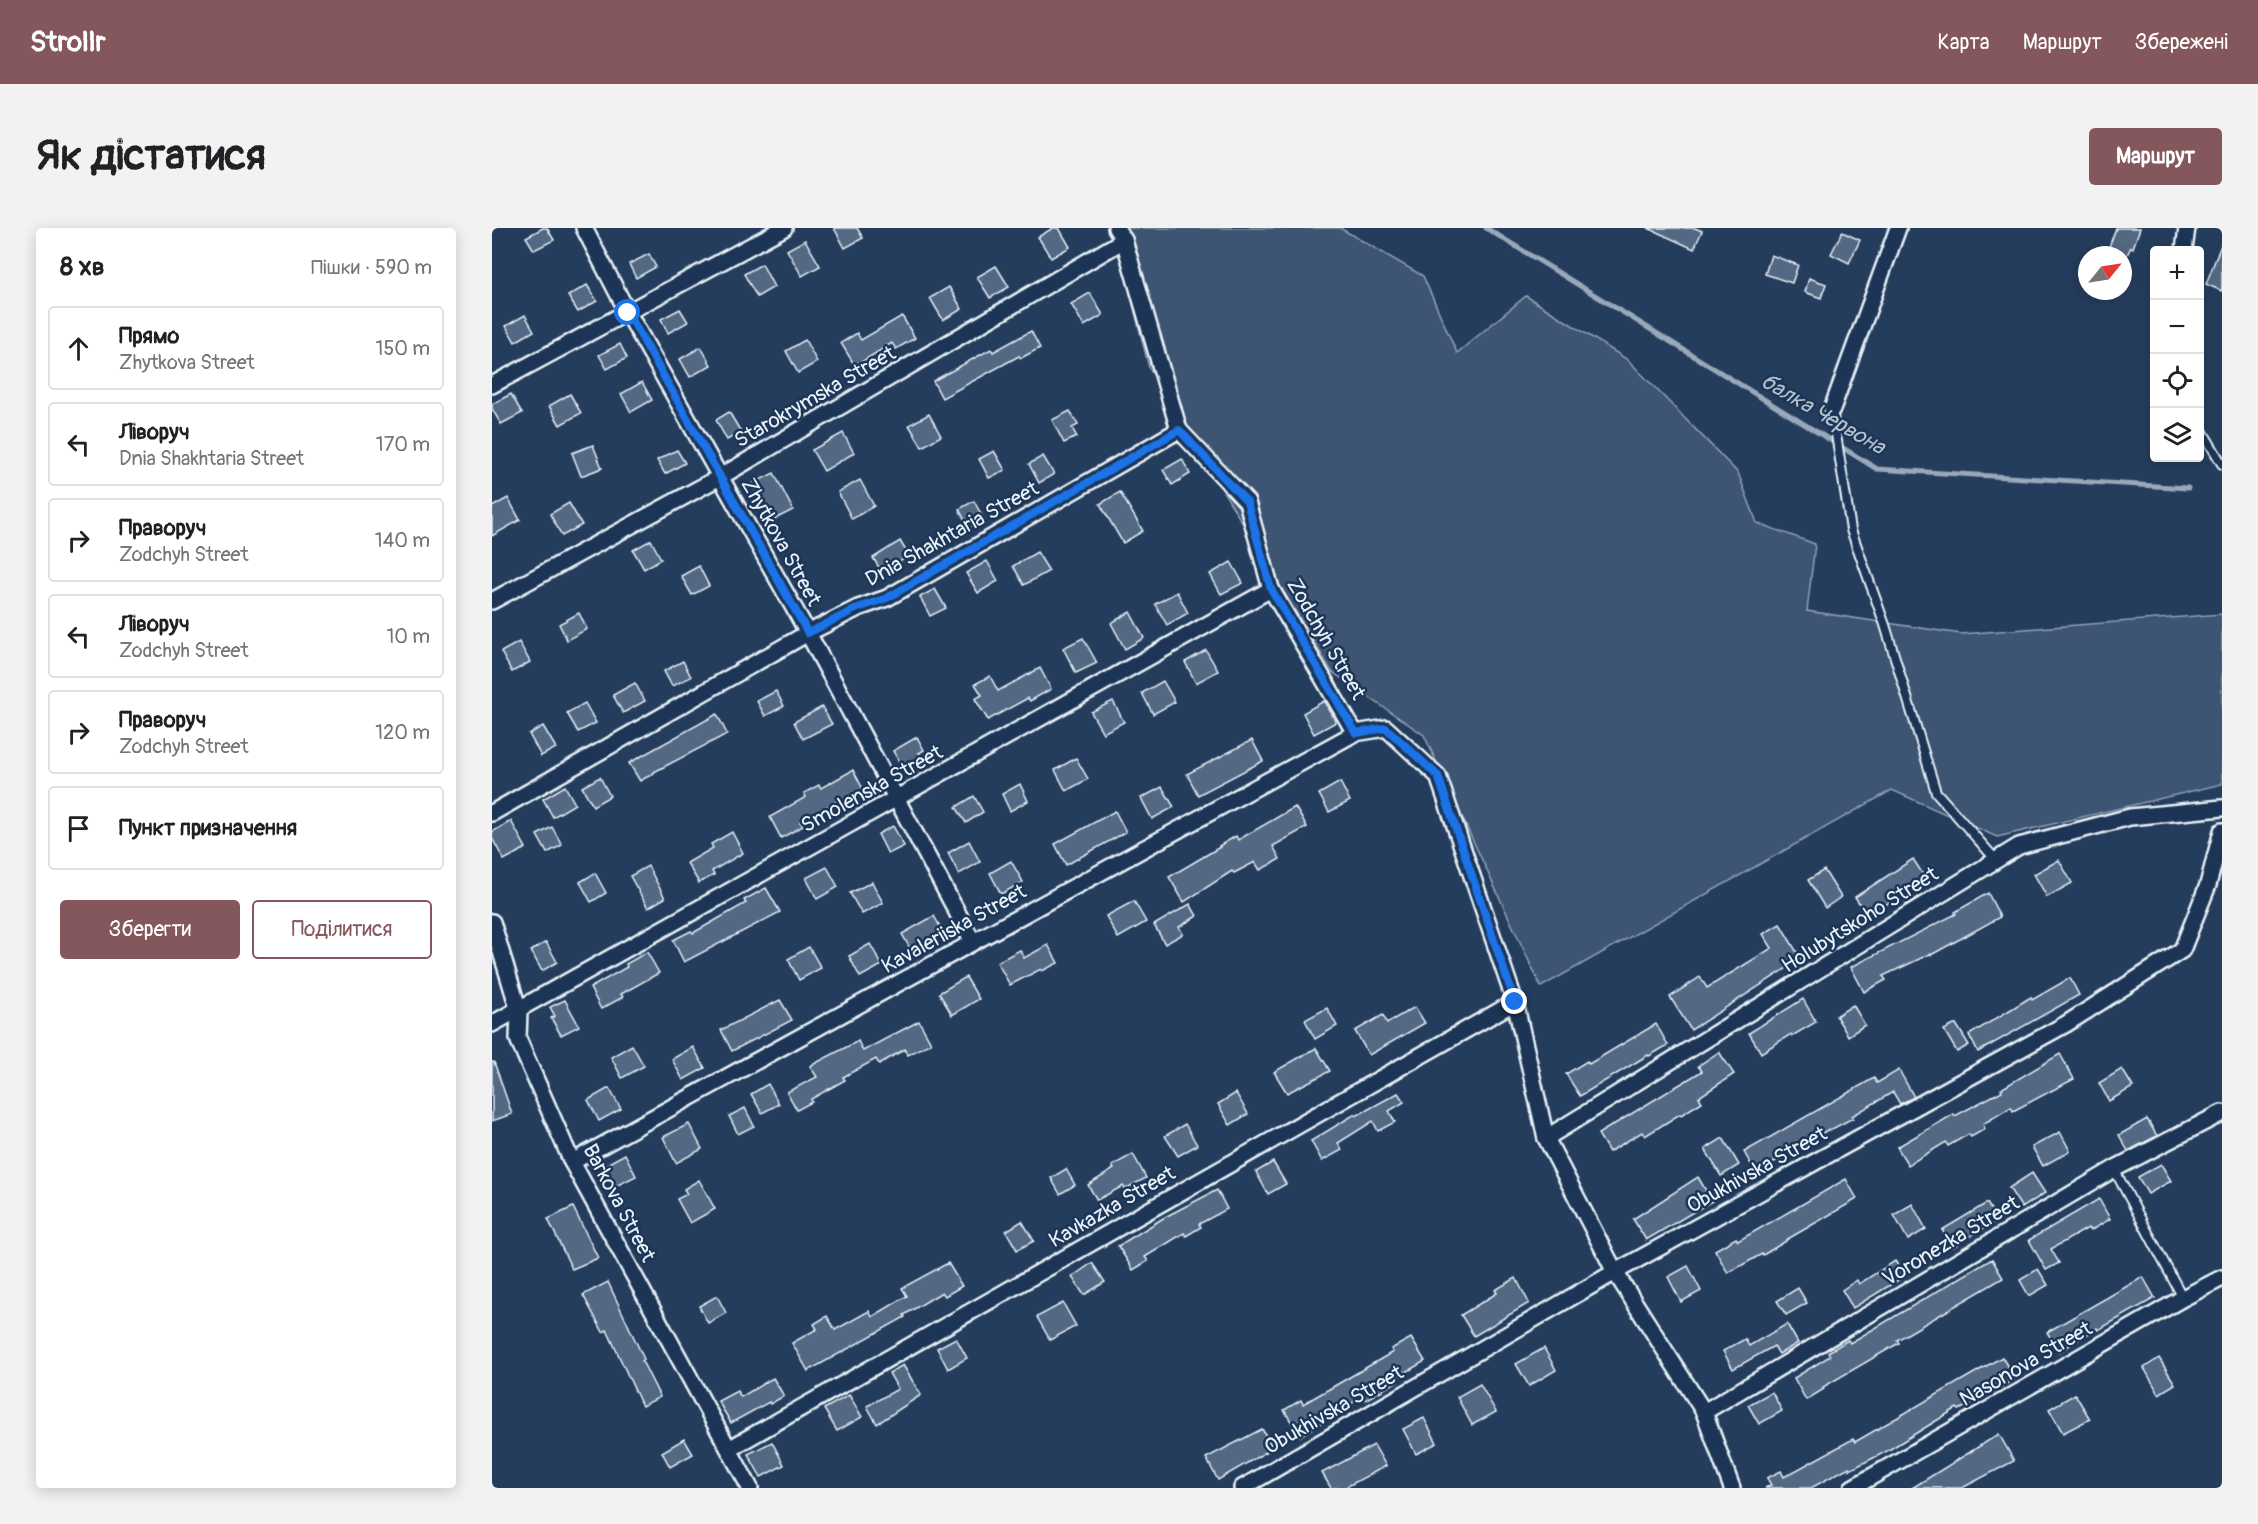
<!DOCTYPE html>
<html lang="uk">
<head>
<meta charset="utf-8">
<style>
	:root { --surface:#fff; --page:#f2f2f2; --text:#202124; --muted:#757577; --line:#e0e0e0; --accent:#84575d }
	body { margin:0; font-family:Pangolin,sans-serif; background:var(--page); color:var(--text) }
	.controls { position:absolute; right:18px; top:18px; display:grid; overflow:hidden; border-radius:6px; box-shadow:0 3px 15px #0003 }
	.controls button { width:54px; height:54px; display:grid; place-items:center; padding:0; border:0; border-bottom:2px solid var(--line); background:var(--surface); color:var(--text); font:30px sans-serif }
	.compass { position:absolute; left:1586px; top:18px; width:54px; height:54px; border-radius:50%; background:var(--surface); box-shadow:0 3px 15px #0003; rotate:60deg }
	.stop { position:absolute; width:18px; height:18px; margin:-14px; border:4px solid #1a73e8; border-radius:50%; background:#fff }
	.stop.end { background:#1a73e8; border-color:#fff; box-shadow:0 2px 6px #0008 }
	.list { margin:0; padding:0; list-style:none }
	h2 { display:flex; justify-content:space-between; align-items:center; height:78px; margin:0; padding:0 24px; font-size:26px }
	h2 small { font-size:20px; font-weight:400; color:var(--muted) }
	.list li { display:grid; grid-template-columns:39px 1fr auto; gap:18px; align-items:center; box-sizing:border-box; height:84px; margin:0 12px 12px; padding:0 12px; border:2px solid var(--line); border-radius:6px }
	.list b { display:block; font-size:22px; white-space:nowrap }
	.list p { margin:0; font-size:20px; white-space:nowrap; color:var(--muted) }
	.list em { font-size:20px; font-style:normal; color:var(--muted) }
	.actions { display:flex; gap:12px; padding:18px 24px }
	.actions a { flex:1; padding:14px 0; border:2px solid var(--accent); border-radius:6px; text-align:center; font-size:21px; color:var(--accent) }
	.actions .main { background:var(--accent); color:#fff }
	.icon { flex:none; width:33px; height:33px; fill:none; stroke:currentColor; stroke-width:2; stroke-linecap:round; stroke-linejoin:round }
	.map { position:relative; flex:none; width:1730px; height:1260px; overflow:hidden; border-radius:6px }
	header { display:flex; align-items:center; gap:36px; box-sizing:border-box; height:84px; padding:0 30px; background:var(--accent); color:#fff }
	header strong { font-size:28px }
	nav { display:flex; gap:33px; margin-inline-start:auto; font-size:21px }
	.intro { display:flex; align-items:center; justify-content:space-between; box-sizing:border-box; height:144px; padding:0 36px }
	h1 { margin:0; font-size:42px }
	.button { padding:15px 27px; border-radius:6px; background:var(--accent); color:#fff; font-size:21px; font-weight:700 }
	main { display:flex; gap:36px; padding:0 36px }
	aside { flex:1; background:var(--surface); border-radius:6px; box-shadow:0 3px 15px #0003 }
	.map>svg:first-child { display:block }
</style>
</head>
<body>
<header>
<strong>Strollr</strong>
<nav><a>Карта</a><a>Маршрут</a><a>Збережені</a></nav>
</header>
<div class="intro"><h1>Як дістатися</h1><a class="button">Маршрут</a></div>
<main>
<aside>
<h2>8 хв<small>Пішки · 590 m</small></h2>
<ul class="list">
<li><svg class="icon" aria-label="ahead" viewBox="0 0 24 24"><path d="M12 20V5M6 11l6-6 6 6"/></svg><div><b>Прямо</b><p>Zhytkova Street</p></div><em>150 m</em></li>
<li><svg class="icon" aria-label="left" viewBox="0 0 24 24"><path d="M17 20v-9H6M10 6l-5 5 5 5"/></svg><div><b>Ліворуч</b><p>Dnia Shakhtaria Street</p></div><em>170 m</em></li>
<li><svg class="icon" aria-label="right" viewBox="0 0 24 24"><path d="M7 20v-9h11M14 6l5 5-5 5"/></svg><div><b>Праворуч</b><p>Zodchyh Street</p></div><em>140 m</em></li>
<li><svg class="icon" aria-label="left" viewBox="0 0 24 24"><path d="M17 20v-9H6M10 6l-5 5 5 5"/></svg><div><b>Ліворуч</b><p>Zodchyh Street</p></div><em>10 m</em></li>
<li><svg class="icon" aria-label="right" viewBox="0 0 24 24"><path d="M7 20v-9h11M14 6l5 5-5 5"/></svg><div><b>Праворуч</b><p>Zodchyh Street</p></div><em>120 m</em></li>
<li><svg class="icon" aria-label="arrive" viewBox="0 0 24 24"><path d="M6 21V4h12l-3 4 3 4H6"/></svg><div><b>Пункт призначення</b></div></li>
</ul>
<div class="actions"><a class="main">Зберегти</a><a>Поділитися</a></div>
</aside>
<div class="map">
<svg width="1730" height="1260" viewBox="0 0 1730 1260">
	<rect width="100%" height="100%" fill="#253d5d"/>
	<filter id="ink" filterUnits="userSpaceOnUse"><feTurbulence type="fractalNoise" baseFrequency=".0167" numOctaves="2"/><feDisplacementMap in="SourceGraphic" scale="12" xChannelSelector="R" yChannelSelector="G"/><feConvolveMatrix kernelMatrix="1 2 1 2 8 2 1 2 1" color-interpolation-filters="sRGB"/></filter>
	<g filter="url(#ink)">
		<polygon fill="#3e5472" stroke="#93a2b5" stroke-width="1.5" points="622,0 848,0 931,48 965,125 1034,68 1136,132 1246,245 1265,295 1323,316 1315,383 1469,406 1730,386 1730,556 1505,609 1400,562 1049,759 932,507 840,444 657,140"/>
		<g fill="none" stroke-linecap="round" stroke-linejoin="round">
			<polyline stroke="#99a8ba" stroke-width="5" points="994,0 1385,241 1696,260"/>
		</g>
		<g fill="#536782" stroke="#e8f1f8" stroke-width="1.5">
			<polygon points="51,0 55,0 62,12 42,22 34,9"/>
			<polygon points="342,0 365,0 371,10 353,20"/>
			<polygon points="561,0 567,0 578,19 559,30 546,9"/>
			<polygon points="1156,0 1203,0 1210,3 1202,21"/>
			<polygon points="1624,0 1648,0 1641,20 1639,19 1635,27 1614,27"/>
			<polygon points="1350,4 1368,12 1357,35 1339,26"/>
			<polygon points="313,12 328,38 310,48 295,22"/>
			<polygon points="1729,17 1730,18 1730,63 1714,56"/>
			<polygon points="157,26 164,39 144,50 137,36"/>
			<polygon points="1279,27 1306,37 1300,55 1273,46"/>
			<polygon points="270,36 282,59 265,69 252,46"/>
			<polygon points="504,38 517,59 498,70 485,49"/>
			<polygon points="1317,50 1334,56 1329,70 1313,64"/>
			<polygon points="95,57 105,73 86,84 76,68"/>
			<polygon points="457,59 470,81 451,92 438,70"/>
			<polygon points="598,65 611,87 592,98 579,76"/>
			<polygon points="188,81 196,94 176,105 169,91"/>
			<polygon points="33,87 42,103 23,114 14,98"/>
			<polygon points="410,88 423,110 404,121 400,115 363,138 349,115 365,105 369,112"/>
			<polygon points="539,103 548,120 529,130 527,128 450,170 441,153 499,121 501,124"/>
			<polygon points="313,112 325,134 306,145 294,123"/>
			<polygon points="128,116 135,130 115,141 107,127"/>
			<polygon points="209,119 219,137 198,149 188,131"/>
			<polygon points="150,154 160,172 139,184 129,166"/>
			<polygon points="19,166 30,185 9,196 0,181 0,176"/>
			<polygon points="78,166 89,185 68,197 57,178"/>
			<polygon points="578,183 586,197 580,200 585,209 572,215 560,192"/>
			<polygon points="237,184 249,204 235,212 224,192"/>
			<polygon points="437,186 449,208 430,219 417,197"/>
			<polygon points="351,205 362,225 332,243 320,222"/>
			<polygon points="101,217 110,240 89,248 80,225"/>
			<polygon points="185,222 193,235 173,246 165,232"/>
			<polygon points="502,223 513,242 497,250 487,231"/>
			<polygon points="551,228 562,246 547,255 537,236"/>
			<polygon points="690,231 698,246 680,257 671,242"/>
			<polygon points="282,245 301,282 279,293 260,256"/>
			<polygon points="368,252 382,278 360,291 346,264"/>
			<polygon points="628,264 651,303 631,315 608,276"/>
			<polygon points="16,270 28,292 0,308 0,279"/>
			<polygon points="482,273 492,292 477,300 467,281"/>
			<polygon points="77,275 90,297 70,308 58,286"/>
			<polygon points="159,312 169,331 152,341 141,322"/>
			<polygon points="408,313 417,328 390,344 381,330"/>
			<polygon points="545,324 557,343 532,357 521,338"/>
			<polygon points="495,333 506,353 486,365 474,345"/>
			<polygon points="739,334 751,355 729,366 718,346"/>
			<polygon points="207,338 217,358 200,367 189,348"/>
			<polygon points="443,361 454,380 438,388 428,369"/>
			<polygon points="685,364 696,385 675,397 663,376"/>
			<polygon points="638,384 652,410 633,421 619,395"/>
			<polygon points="87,385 95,401 75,412 67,396"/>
			<polygon points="591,410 605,435 584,445 571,420"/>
			<polygon points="27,414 38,434 20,444 9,424"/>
			<polygon points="714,422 726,443 704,455 693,434"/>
			<polygon points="191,433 199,449 180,458 172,443"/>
			<polygon points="548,440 559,461 538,473 536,470 496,492 483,471 490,467 483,456 498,448 506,463"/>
			<polygon points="671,453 683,474 661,486 650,465"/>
			<polygon points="143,455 153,473 131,485 121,467"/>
			<polygon points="284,463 292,478 273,488 265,473"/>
			<polygon points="621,473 632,494 611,505 599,484"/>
			<polygon points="832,473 844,494 822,506 811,485"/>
			<polygon points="93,475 104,495 86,504 75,485"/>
			<polygon points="330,479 340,496 311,511 302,494"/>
			<polygon points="225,486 235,506 162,544 162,545 148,553 137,535"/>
			<polygon points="51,498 64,520 49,528 37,506"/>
			<polygon points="425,509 432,522 427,525 431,531 425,534 428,540 415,547 401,523"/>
			<polygon points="760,512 771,533 706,567 695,546"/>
			<polygon points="584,530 596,551 574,563 563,542"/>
			<polygon points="361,542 372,563 351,575 349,571 308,594 311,598 289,610 278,589 314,569 312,565 327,557 329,560"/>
			<polygon points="108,549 118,568 101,578 90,559"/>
			<polygon points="848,554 858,573 837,584 827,566"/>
			<polygon points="528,556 536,573 518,583 510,566"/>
			<polygon points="73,558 83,576 61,589 51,571"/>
			<polygon points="670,559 682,579 660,591 649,570"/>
			<polygon points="482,568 491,584 474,595 464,579"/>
			<polygon points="803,579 815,599 781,618 788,631 768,642 763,634 742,645 740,643 692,674 677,649 728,619 727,618 744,608 746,612"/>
			<polygon points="623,583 634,604 574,637 563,616"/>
			<polygon points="19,593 34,620 12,632 0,610 0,604"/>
			<polygon points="401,598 412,618 396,626 386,606"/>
			<polygon points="60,599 70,617 55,625 45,607"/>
			<polygon points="240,604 251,625 220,643 222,647 207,655 195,635 221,620 219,616"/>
			<polygon points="477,613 488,634 467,646 456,625"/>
			<polygon points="1421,631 1434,651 1376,688 1363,669"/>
			<polygon points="1567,632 1580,655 1555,669 1542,646"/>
			<polygon points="519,633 531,654 509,666 498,645"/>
			<polygon points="156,638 173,670 156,680 138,648"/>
			<polygon points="335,639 346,659 325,671 314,650"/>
			<polygon points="1332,642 1349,669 1333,680 1316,652"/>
			<polygon points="103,645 114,665 99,674 88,654"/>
			<polygon points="380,654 391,675 370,686 358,665"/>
			<polygon points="274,660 288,684 192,734 181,712 199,703 201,705 254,675 252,672"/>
			<polygon points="1496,665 1508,689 1439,727 1438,726 1391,748 1394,752 1372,764 1359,739 1464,686 1463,684"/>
			<polygon points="642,673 654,694 626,710 614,688"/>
			<polygon points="698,676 705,688 687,699 691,706 673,716 662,697"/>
			<polygon points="442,688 451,704 419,722 410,706"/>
			<polygon points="1288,696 1309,731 1199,802 1178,769 1208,749 1215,760 1280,720 1271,706"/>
			<polygon points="54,714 65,734 50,743 39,723"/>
			<polygon points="378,716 390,737 368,749 357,728"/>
			<polygon points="556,717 566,735 550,743 549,741 518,757 505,734 528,722 532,730"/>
			<polygon points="317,719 329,740 307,752 296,731"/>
			<polygon points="155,724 167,745 129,766 131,769 109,781 98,760 135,739 134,736"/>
			<polygon points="474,749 487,771 460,787 447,765"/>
			<polygon points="1578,750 1587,767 1486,824 1477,807 1539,769 1540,772"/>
			<polygon points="1311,771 1324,794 1300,808 1299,806 1269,825 1257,805"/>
			<polygon points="73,772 87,798 69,807 59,790 63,788 58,779"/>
			<polygon points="288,772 300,792 240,823 229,802"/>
			<polygon points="1361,777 1373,797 1356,808 1344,788"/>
			<polygon points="923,779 933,795 877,827 863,803 891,787 895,795"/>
			<polygon points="835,780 845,798 823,811 813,792"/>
			<polygon points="427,793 439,815 416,827 413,821 387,836 384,831 351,849 353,852 319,871 320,874 305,882 295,864 325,849 318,838 366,813 371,823"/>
			<polygon points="1164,796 1176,817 1157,828 1156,827 1088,868 1074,846 1095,833 1097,836"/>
			<polygon points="1464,796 1477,817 1465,824 1452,802"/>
			<polygon points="140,817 152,838 130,850 119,829"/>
			<polygon points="201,819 213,840 191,852 180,831"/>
			<polygon points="824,820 838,843 795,865 782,844"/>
			<polygon points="1227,824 1242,846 1207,869 1210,874 1189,887 1188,886 1153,908 1150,904 1117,924 1106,906 1210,843 1206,838"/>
			<polygon points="1568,826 1582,851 1521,883 1519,879 1491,896 1493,901 1479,909 1477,906 1456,918 1454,914 1416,937 1405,919 1462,886 1463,888 1510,863 1509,861"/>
			<polygon points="0,834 2,834 20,886 0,893"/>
			<polygon points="1630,841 1641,859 1617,873 1607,855"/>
			<polygon points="1407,842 1422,869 1408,876 1401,864 1360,888 1361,890 1338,902 1337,901 1264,945 1252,924 1382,850 1385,855"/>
			<polygon points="276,856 287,876 270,885 259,866"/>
			<polygon points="117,860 129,881 107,893 96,872"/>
			<polygon points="744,865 756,886 738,897 726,876"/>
			<polygon points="906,865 912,874 897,883 903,894 886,903 881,893 846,915 850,922 830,933 819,913 863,886 864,888"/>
			<polygon points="253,880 262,898 246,906 237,888"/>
			<polygon points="1655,891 1665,908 1636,923 1627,907"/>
			<polygon points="197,896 210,921 184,935 171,909"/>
			<polygon points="693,896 705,917 686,928 673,908"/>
			<polygon points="1568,904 1578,923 1551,938 1540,919"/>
			<polygon points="1231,910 1247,937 1229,948 1213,921"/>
			<polygon points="133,926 144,948 122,959 111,938"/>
			<polygon points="641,926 654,950 633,961 631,958 605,972 596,957 622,941 620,938"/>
			<polygon points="781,934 794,956 776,966 764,944"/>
			<polygon points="1669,936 1679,953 1656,966 1646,949"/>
			<polygon points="574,941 583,957 568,966 559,950"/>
			<polygon points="1540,945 1553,965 1530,980 1517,960"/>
			<polygon points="1206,949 1220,973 1154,1012 1141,991"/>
			<polygon points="1354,951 1365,971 1294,1012 1294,1013 1271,1027 1270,1026 1236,1045 1223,1022 1244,1010 1246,1013"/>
			<polygon points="207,952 223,981 198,995 185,971 195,966 192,961"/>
			<polygon points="725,962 735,981 707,996 709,999 694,1008 692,1005 653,1029 656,1033 641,1042 626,1018 673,989"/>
			<polygon points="1607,971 1618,991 1598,1003 1596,1000 1559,1021 1567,1035 1554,1042 1537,1012"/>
			<polygon points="1495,975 1505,992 1461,1019 1450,1002"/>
			<polygon points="1420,976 1434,1001 1416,1012 1402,987"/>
			<polygon points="81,979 106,1030 80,1041 56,991"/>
			<polygon points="530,993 542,1013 525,1022 514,1003"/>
			<polygon points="1500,1031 1511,1050 1405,1112 1407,1115 1331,1159 1332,1161 1314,1172 1302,1150 1338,1128 1336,1124 1356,1112 1358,1115"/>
			<polygon points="1403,1033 1413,1048 1361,1080 1350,1062 1365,1052 1367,1056"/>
			<polygon points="456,1035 470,1058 453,1068 450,1064 412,1087 413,1089 316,1143 300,1115 325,1101 322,1096 335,1088 343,1102 377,1083 380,1089 415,1068 410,1060"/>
			<polygon points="600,1035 613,1054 592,1067 580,1049"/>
			<polygon points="1196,1038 1209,1063 1189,1074 1176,1049"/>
			<polygon points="1546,1041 1556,1057 1537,1068 1528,1052"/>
			<polygon points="1651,1049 1663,1070 1606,1102 1605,1100 1567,1124 1555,1104"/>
			<polygon points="1024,1050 1037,1075 982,1108 969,1087 1005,1065 1003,1062"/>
			<polygon points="116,1054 152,1131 150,1133 168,1169 150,1178 115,1102 111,1104 91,1067"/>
			<polygon points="1306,1060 1315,1075 1294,1087 1285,1073"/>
			<polygon points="225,1068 234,1085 216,1095 207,1078"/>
			<polygon points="571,1075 584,1098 558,1112 545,1089"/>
			<polygon points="1295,1096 1306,1115 1287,1126 1282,1118 1241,1141 1231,1123 1253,1111 1257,1118"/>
			<polygon points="464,1110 475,1130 456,1141 445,1120"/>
			<polygon points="919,1110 933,1133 904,1150 906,1153 873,1172 871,1168 808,1208 792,1182 809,1172 811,1176 839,1160 901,1124 899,1121"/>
			<polygon points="1052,1120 1064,1142 1037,1158 1024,1136"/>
			<polygon points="1510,1129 1523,1151 1502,1163 1467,1182 1465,1180 1395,1223 1358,1242 1357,1239 1319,1260 1273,1260 1279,1257 1275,1250 1289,1243 1292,1249 1361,1211 1363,1214"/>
			<polygon points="1667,1130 1683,1156 1667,1166 1652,1140"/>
			<polygon points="411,1137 429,1167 385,1196 375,1178 406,1161 397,1145"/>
			<polygon points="281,1150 292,1168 278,1176 277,1174 239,1195 226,1173 245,1163 249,1169"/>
			<polygon points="988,1156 1004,1184 980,1197 965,1169"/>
			<polygon points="1280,1164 1290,1183 1267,1196 1256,1177"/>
			<polygon points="1583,1166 1598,1191 1571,1205 1557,1181"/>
			<polygon points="357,1167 370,1189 345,1203 332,1181"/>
			<polygon points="932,1190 945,1215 924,1226 911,1201"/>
			<polygon points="770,1201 781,1220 726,1252 714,1230"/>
			<polygon points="1507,1206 1522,1233 1470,1260 1420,1260"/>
			<polygon points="192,1211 201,1226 178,1239 170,1224"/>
			<polygon points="280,1214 292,1237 269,1249 256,1226"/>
			<polygon points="882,1217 894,1238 852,1260 839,1260 830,1245"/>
		</g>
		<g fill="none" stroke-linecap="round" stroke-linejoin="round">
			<g stroke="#e8f1f8" stroke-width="12">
				<g id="lane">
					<polyline points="1340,181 1359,302 1393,397 1444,564 1504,632"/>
					<polyline points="1708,199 1730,236"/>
					<polyline points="1622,941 1691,1070"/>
				</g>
			</g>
			<g stroke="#e8f1f8" stroke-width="20">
				<g id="street">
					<polyline points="92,0 136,85 316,405 481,714"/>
					<polyline points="624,0 632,12 687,202 755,274 779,361 863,505 894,500 946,548 1023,774 1054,910 1123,1044 1212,1184 1240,1260"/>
					<polyline points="1692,22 1695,0"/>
					<polyline points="0,157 292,0"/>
					<polyline points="1340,181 1406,0"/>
					<polyline points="0,373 228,249 632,12"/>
					<polyline points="0,585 316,405 366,380 395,370 687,202"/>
					<polyline points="0,694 27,783 26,811 80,934 258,1260"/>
					<polyline points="0,796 779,361"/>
					<polyline points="1054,910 1527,618 1638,589 1730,580"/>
					<polyline points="80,934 863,505"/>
					<polyline points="1212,1184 1622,941 1730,885"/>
					<polyline points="237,1221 1023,774"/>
					<polyline points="750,1260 1123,1044 1574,796 1690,722 1716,657 1730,603"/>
					<polyline points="1360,1260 1691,1070 1730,1050"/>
				</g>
			</g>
			<use href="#lane" stroke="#1d3557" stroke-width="8"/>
			<use href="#street" stroke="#1d3557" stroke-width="15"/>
		</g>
	</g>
	<g fill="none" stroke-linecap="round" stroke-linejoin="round" filter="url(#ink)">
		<polyline stroke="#1a73e8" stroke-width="8" points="136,85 316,405 366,380 395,370 687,202 755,274 779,361 864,505 894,500 946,548 1023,774"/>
	</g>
	<g text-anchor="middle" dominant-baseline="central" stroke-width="5" stroke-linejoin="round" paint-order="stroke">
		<g font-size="21" fill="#e8f1f8" stroke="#1d3557">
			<text transform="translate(323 169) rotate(-30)">Starokrymska Street</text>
			<text transform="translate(460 306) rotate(-29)">Dnia Shakhtaria Street</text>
			<text transform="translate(289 314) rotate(61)">Zhytkova Street</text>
			<text transform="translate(834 411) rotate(60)">Zodchyh Street</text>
			<text transform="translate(380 561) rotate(-29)">Smolenska Street</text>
			<text transform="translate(1368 692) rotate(-32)">Holubytskoho Street</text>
			<text transform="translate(462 701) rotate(-29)">Kavaleriiska Street</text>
			<text transform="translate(1265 942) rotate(-29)">Obukhivska Street</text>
			<text transform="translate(127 975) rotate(62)">Barkova Street</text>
			<text transform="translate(620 979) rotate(-30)">Kavkazka Street</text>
			<text transform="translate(1459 1013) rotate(-31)">Voronezka Street</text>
			<text transform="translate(1534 1136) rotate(-30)">Nasonova Street</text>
			<text transform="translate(842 1182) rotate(-30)">Obukhivska Street</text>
		</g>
		<g font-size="22" font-style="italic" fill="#b4c1ce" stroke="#1d3557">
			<text transform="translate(1331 186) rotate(30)">балка Червона</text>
		</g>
	</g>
</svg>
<div class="controls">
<button>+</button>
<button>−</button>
<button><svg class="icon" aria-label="locate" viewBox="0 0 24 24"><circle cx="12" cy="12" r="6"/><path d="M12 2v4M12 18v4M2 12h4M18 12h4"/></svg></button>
<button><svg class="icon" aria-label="layers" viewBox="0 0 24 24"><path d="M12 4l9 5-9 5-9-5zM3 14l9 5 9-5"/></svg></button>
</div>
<svg class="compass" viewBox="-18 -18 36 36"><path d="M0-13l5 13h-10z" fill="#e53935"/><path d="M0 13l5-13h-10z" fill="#757577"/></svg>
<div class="stop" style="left:136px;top:85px"></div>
<div class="stop end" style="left:1023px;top:774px"></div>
</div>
</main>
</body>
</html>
